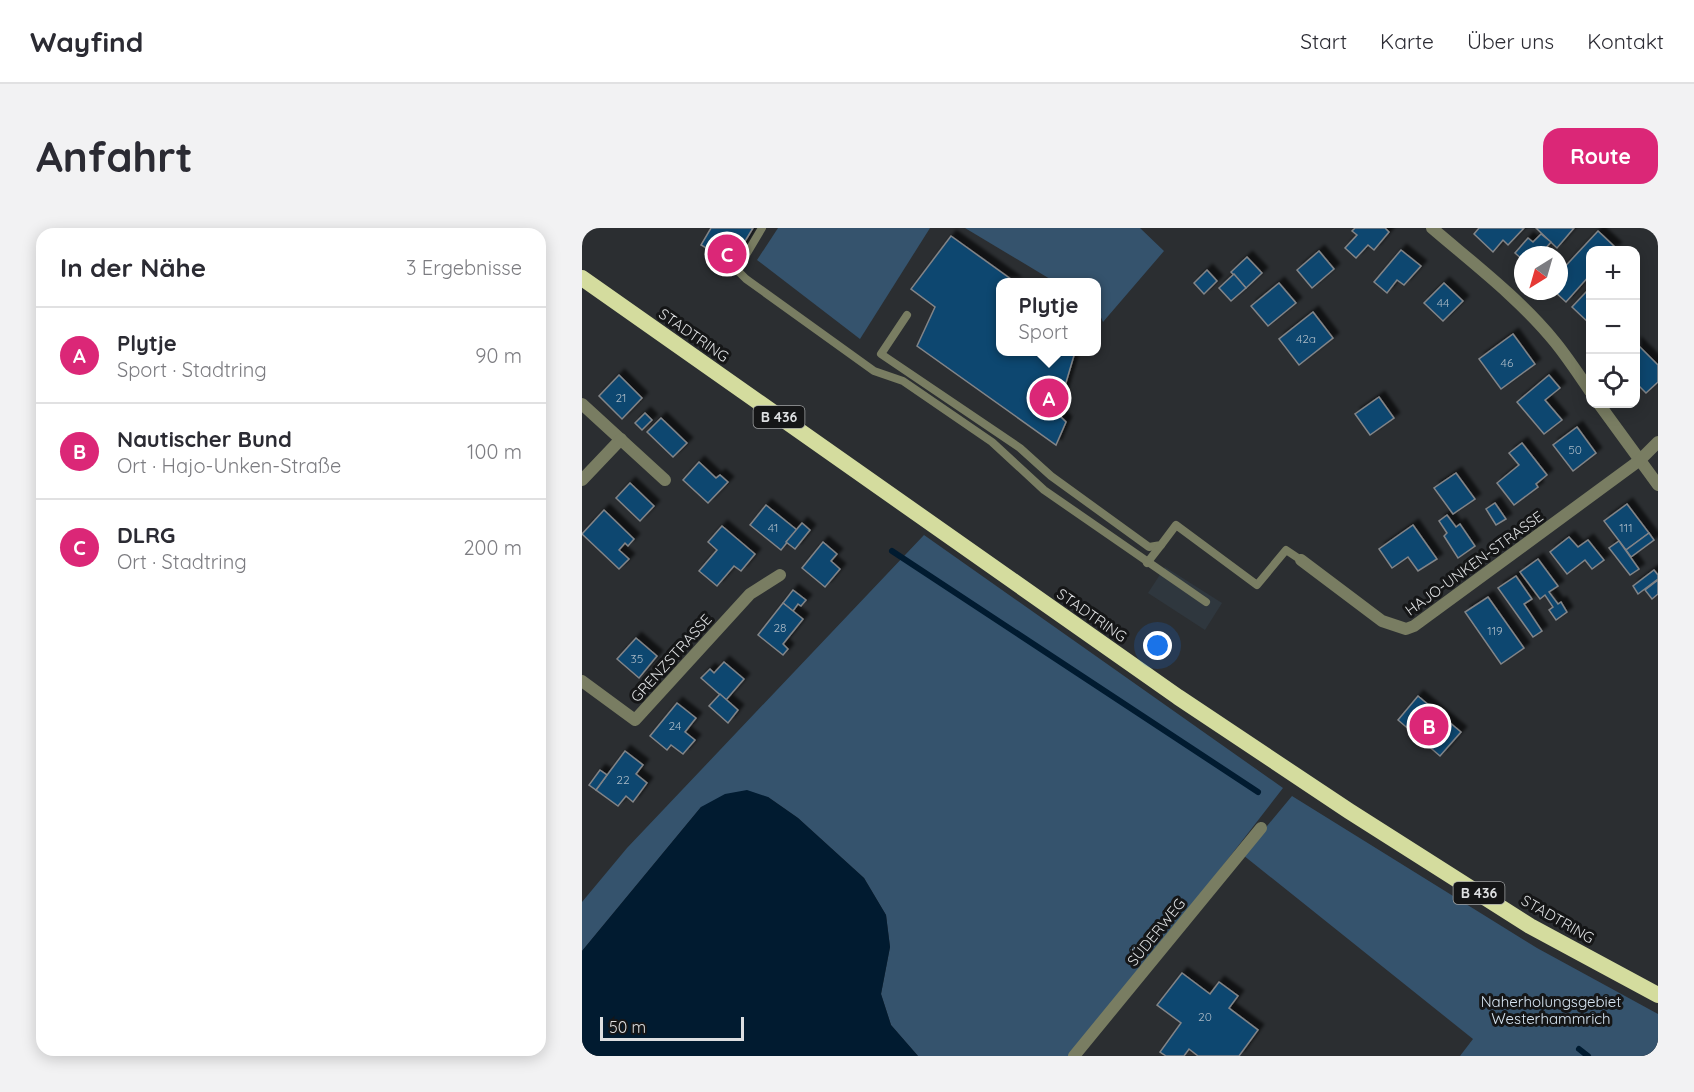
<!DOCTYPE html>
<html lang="de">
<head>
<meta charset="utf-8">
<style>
	:root { --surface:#fff; --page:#f2f2f3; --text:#2b2b33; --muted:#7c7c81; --line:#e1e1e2; --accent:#db2777 }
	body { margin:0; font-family:Quicksand,sans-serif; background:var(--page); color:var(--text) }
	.controls { position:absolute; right:18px; top:18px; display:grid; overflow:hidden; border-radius:12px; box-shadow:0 3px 15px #0003 }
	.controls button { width:54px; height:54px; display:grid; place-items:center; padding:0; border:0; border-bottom:2px solid var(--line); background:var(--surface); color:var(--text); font:30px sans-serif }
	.compass { position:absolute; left:932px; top:18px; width:54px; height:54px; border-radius:50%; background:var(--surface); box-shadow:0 3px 15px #0003; rotate:217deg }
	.scale { position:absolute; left:18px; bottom:15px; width:144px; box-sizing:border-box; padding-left:6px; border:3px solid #dddfe1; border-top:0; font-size:16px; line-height:21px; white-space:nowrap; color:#dddfe1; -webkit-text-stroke:4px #151617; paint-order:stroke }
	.you { position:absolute; left:576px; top:418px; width:21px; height:21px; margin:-15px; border:4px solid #fff; border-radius:50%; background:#1a73e8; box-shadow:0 0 0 9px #1a73e833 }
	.badge { display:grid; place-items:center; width:39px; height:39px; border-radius:50%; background:var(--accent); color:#fff; font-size:20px; font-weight:700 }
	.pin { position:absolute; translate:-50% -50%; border:3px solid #fff; box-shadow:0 2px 6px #0006 }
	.popup { position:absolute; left:414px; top:50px; width:105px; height:78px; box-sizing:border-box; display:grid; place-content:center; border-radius:12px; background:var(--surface); filter:drop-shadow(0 2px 4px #0005); font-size:20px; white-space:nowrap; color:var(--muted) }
	.popup b { font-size:22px; color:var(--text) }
	.popup::after { content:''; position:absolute; left:50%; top:100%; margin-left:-12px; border:12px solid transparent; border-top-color:var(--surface) }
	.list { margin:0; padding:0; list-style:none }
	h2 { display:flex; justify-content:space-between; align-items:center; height:78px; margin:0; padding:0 24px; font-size:26px }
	h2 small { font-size:20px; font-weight:400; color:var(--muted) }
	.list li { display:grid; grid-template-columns:39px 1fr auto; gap:18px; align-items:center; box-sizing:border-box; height:96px; padding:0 24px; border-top:2px solid var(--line) }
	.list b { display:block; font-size:22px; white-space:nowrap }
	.list p { margin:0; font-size:20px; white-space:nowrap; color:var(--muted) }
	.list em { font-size:20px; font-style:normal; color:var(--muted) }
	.icon { flex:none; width:33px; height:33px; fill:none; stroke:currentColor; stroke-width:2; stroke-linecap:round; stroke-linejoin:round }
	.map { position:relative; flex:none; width:1076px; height:828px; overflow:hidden; border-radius:18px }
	header { display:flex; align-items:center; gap:36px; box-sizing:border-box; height:84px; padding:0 30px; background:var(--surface); border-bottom:2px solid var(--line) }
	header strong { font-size:28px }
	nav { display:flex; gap:33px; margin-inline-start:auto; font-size:21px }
	.intro { display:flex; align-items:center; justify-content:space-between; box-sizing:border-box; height:144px; padding:0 36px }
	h1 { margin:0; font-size:42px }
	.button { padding:15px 27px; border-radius:18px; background:var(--accent); color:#fff; font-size:21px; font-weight:700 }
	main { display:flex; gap:36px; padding:0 36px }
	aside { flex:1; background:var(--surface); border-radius:18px; box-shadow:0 3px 15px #0003 }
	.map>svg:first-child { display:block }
</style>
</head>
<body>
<header>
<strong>Wayfind</strong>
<nav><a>Start</a><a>Karte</a><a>Über uns</a><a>Kontakt</a></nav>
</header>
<div class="intro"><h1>Anfahrt</h1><a class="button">Route</a></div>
<main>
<aside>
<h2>In der Nähe<small>3 Ergebnisse</small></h2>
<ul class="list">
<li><span class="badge">A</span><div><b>Plytje</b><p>Sport · Stadtring</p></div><em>90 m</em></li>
<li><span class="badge">B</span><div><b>Nautischer Bund</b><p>Ort · Hajo-Unken-Straße</p></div><em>100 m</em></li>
<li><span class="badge">C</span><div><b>DLRG</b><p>Ort · Stadtring</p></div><em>200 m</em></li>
</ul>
</aside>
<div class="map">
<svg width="1076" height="828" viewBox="0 0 1076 828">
	<defs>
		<filter id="shadow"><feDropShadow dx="5.5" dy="-5.5" stdDeviation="1.5" flood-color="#0009"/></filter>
	</defs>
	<rect width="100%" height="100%" fill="#2b2e31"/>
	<polygon fill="#2f373e" points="583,339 640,375 623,402 566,365"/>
	<g fill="#35536d">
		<polygon points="196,0 348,0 278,111 175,32"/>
		<polygon points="383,0 558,0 582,23 521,94 515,80 515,54 473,54"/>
		<polygon points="342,307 701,560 556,747 489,828 336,828 309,797 299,766 308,719 304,687 282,650 216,590 186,569 119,579 0,723 0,674 45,620"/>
		<polygon points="710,568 955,720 1076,786 1076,828 878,828 891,811 661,627"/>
	</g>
	<polygon fill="#011b30" points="165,562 186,569 216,590 282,650 304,687 308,719 299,766 309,797 336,828 0,828 0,723 119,579 143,566"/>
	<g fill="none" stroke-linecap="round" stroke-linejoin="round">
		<g stroke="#011b30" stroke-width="6">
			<polyline points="310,323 676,564"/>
			<polyline points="997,821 1006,828"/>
		</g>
	</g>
	<g fill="#104670" stroke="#828588" stroke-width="1.5" filter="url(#shadow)">
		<polygon points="129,0 171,0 150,35 119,17"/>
		<polygon points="773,0 803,0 807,4 792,22 786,17 774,30 763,20 775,7 770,3"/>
		<polygon points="897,0 942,0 926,17 921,12 911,24 892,6"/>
		<polygon points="954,0 992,0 975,20"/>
		<polygon points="1016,3 1034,20 1031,22 1008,22 1008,47 984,74 972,63 977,63 977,45"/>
		<polygon points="959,6 969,14 958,27 941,27 941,32 933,25 946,10 951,14"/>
		<polygon points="369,8 433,54 419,54 419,124 493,124 475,185 484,194 474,217 335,118 353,79 329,61"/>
		<polygon points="819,22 839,38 822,57 815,52 805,65 792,54"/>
		<polygon points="737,23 752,41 730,60 715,42"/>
		<polygon points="665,29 680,45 664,60 649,44"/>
		<polygon points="625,42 635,53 622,66 612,55"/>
		<polygon points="652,46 664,60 649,73 637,60"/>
		<polygon points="697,55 714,75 686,98 669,78"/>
		<polygon points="862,55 881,73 861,93 842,75"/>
		<polygon points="1006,62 1008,65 1008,96 990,79"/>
		<polygon points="731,84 751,110 717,137 697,111"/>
		<polygon points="931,106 953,136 919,161 897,131"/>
		<polygon points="1054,115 1076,137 1076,154 1064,165 1054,155"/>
		<polygon points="37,147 60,170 40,191 17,168"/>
		<polygon points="967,147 978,160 963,172 980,192 962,206 935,174"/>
		<polygon points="797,169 812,190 788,207 773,186"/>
		<polygon points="63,185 70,192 60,202 53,195"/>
		<polygon points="79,190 105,215 91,229 65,204"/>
		<polygon points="995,199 1014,225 991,243 971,217"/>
		<polygon points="940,215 965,247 954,256 956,259 932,277 915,255 937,237 927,225"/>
		<polygon points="117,234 134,250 138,247 146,254 126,275 101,252"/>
		<polygon points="874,245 893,271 871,286 852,260"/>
		<polygon points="48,255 72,278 58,293 34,270"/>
		<polygon points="913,275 924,291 914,297 904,281"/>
		<polygon points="1045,276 1067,305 1044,322 1022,293"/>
		<polygon points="184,277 215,302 199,322 168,297"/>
		<polygon points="22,282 52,311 46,318 43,315 37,322 47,331 37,341 0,306"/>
		<polygon points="865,287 874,299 878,296 893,318 876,330 862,308 865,305 857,293"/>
		<polygon points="220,295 228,302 213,321 204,314"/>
		<polygon points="831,297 855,331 836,343 826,329 810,340 797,321"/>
		<polygon points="140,298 173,326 159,343 152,338 135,358 117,343 135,322 126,314"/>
		<polygon points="1067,305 1072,312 1049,329 1044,322"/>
		<polygon points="987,309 996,319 1006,312 1022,332 1010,341 1003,332 985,346 968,324"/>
		<polygon points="1037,313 1057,341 1048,347 1027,320"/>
		<polygon points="241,314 255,326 249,333 258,341 243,359 220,340"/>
		<polygon points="956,331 976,358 967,364 976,376 979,374 985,384 974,392 967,382 971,379 963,367 958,371 938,344"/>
		<polygon points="1072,342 1076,347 1076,351 1056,366 1051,358"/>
		<polygon points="934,348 950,371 942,376 960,403 951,409 916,360"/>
		<polygon points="1076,352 1076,366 1070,371 1063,362"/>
		<polygon points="211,362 224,372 219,378 216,376 211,383 201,375"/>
		<polygon points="906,369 942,420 919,436 883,384"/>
		<polygon points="201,375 221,391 201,416 206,421 201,427 176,407"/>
		<polygon points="54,410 75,428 57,450 35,431"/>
		<polygon points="142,434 162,451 144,472 119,450 128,441 132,445"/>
		<polygon points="138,466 156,482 146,495 127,478"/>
		<polygon points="836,468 879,504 858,528 816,492"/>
		<polygon points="95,475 114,490 103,504 113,512 101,526 89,517 85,522 68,508"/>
		<polygon points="43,523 61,537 54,546 65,555 51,574 44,568 36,578 14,562"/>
		<polygon points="18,542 25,547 14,562 7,557"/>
		<polygon points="600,745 628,766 637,754 656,768 647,780 676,802 657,828 616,828 607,821 602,828 584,828 578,824 599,795 575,777"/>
	</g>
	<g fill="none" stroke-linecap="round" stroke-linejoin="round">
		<g stroke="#797d62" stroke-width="8">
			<polyline points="180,0 155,42 164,51 292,143 321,153 410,214 462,262 624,374"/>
			<polyline points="325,87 299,126 438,220 469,248 567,319 579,317 594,297 675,357 704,322 719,332"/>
			<polyline points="565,335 579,317"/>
		</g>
		<g stroke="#797d62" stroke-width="12">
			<path d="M850 0C892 36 938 71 973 114 986 130 997 147 1008 163"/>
			<polyline points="0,176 83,252"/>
			<polyline points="1017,176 1076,257"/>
			<polyline points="0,252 39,211"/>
			<polyline points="719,332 800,393 824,401 832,398 1058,232 1076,214"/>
			<polyline points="0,453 53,492 168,366 198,347"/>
			<polyline points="492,828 679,600"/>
		</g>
		<polyline stroke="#d4dc9e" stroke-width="16" points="0,50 596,469 767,583 948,698 1076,767"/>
	</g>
	<g text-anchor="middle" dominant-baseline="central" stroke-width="6" stroke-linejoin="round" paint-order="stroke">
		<g font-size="12" fill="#aab9c5">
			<text x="861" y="74">44</text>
			<text x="724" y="110">42a</text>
			<text x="925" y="134">46</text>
			<text x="39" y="169">21</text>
			<text x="993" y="221">50</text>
			<text x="191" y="299">41</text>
			<text x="1044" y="299">111</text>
			<text x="198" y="399">28</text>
			<text x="913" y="402">119</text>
			<text x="55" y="430">35</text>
			<text x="93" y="497">24</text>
			<text x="41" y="551">22</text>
			<text x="623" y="788">20</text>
		</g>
		<g fill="#151617" stroke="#a1a3a4" stroke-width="1.5">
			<rect x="171.5" y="178" width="51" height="22" rx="4.5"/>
			<rect x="871.5" y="654" width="51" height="22" rx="4.5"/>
		</g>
		<g font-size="14" font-weight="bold" fill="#dddfe1">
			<text x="197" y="189">B 436</text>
			<text x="897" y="665">B 436</text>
		</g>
		<g font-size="15" fill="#dddfe1" stroke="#151617">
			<text transform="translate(112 107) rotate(35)">STADTRING</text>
			<text transform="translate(892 335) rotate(-36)">HAJO-UNKEN-STRASSE</text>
			<text transform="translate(510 387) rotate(35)">STADTRING</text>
			<text transform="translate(89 430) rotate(-48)">GRENZSTRASSE</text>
			<text transform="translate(976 691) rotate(30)">STADTRING</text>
			<text transform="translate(574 704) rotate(-51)">SÜDERWEG</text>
		</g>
		<g font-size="15" fill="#d8e6f3" stroke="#151617">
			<text x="969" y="773">Naherholungsgebiet<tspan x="969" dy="17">Westerhammrich</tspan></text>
		</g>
	</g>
</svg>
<div class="controls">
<button>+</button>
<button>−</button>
<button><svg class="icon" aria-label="locate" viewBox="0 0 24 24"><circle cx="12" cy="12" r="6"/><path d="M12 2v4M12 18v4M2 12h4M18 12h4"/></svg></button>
</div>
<svg class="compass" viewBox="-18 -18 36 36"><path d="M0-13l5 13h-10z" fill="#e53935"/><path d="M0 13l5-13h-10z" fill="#7c7c81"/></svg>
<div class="scale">50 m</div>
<div class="you"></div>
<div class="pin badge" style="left:467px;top:170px">A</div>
<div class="popup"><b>Plytje</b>Sport</div>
<div class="pin badge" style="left:847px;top:498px">B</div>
<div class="pin badge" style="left:145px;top:26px">C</div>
</div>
</main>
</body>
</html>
